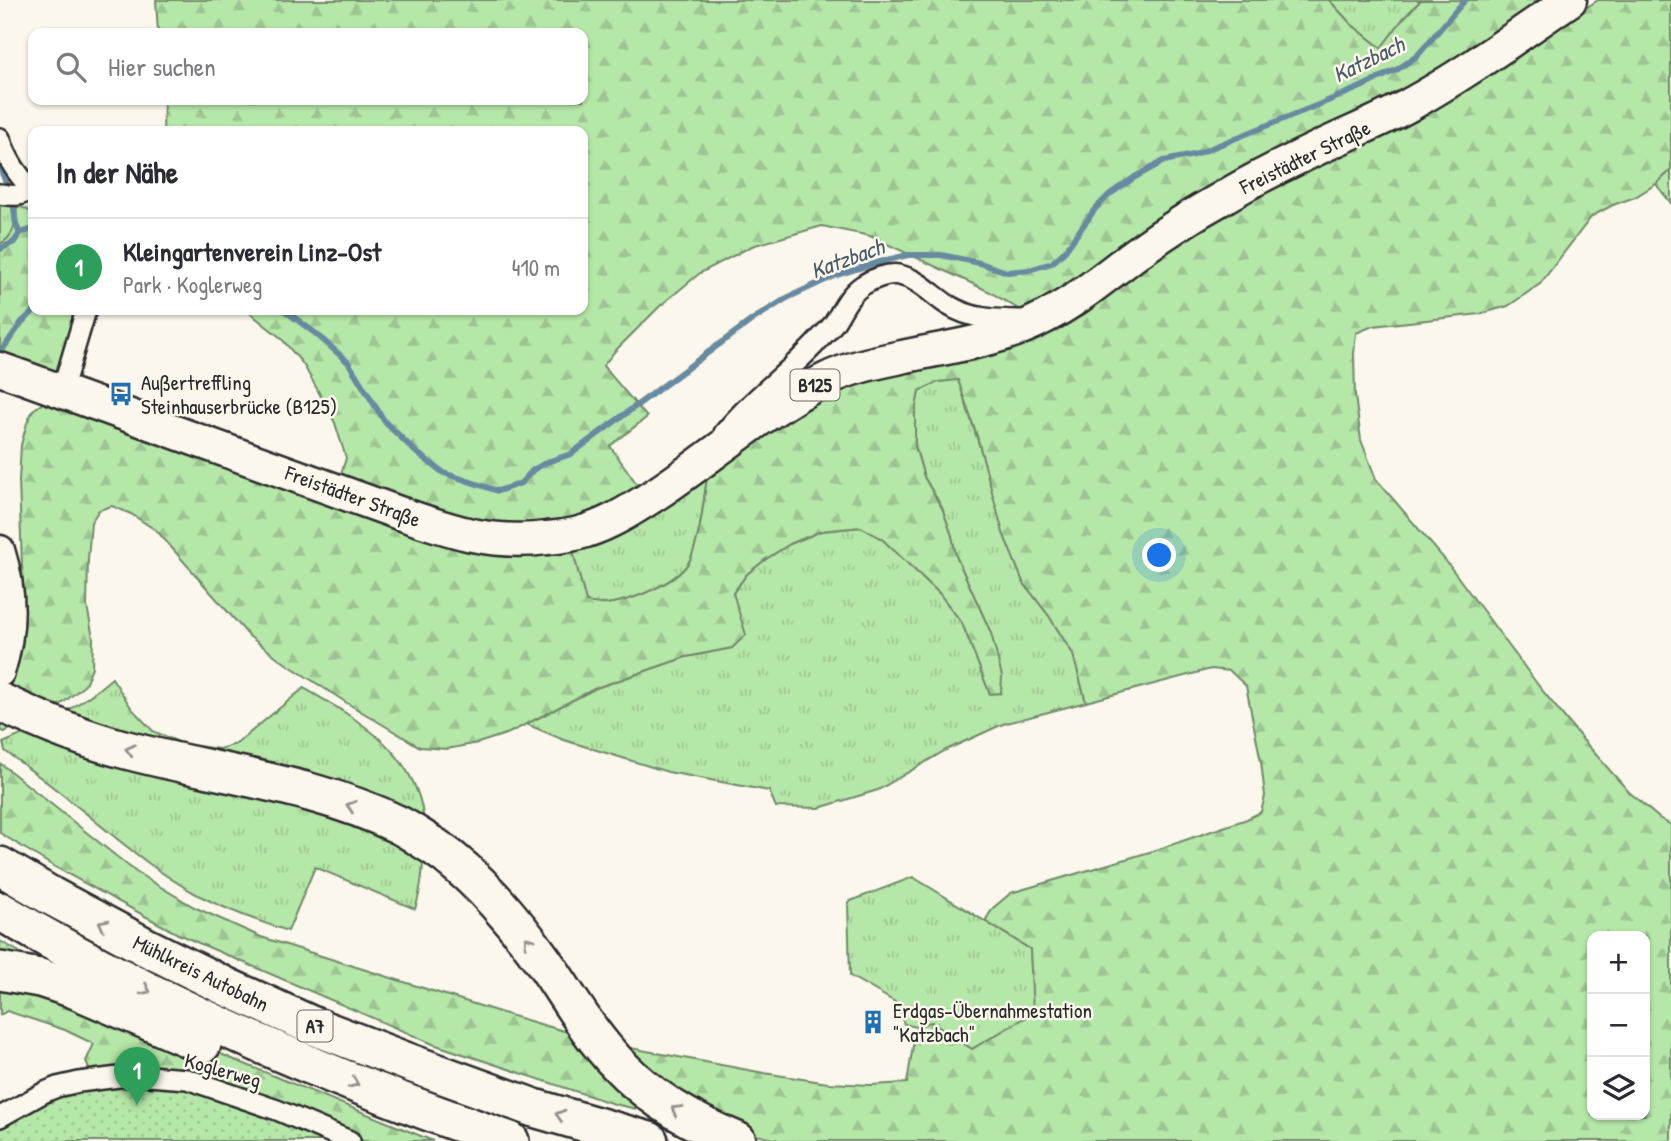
<!DOCTYPE html>
<html lang="de">
<head>
<meta charset="utf-8">
<style>
	:root { --surface:#fff; --page:#f2f2f3; --text:#2b2b33; --muted:#7c7c81; --line:#e1e1e2; --accent:#111827 }
	body { margin:0; font-family:"Patrick Hand",sans-serif; background:var(--page); color:var(--text) }
	.controls { position:absolute; right:21px; bottom:21px; display:grid; overflow:hidden; border-radius:14px; box-shadow:0 2px 5px #0004 }
	.controls button { width:63px; height:63px; display:grid; place-items:center; padding:0; border:0; border-bottom:2px solid var(--line); background:var(--surface); color:var(--text); font:35px sans-serif }
	.you { position:absolute; left:1160px; top:556px; width:24px; height:24px; margin:-18px; border:5px solid #fff; border-radius:50%; background:#1a73e8; box-shadow:0 0 0 10px #1a73e833 }
	.badge { display:grid; place-items:center; width:46px; height:46px; border-radius:50%; background:var(--accent); color:#fff; font-size:23px; font-weight:700 }
	.pin { position:absolute; translate:-50% -58px; filter:drop-shadow(0 2px 4px #0008) }
	.pin::after { content:''; position:absolute; top:37px; width:24px; height:21px; background:inherit; clip-path:polygon(0 0,100% 0,50% 100%) }
	.list { margin:0; padding:0; list-style:none }
	h2 { display:flex; justify-content:space-between; align-items:center; height:91px; margin:0; padding:0 28px; font-size:30px }
	h2 small { font-size:23px; font-weight:400; color:var(--muted) }
	.list li { display:grid; grid-template-columns:46px 1fr auto; gap:21px; align-items:center; box-sizing:border-box; height:98px; padding:0 28px; border-top:2px solid var(--line) }
	.list b { display:block; font-size:26px; white-space:nowrap }
	.list p { margin:0; font-size:23px; white-space:nowrap; color:var(--muted) }
	.list em { font-size:23px; font-style:normal; color:var(--muted) }
	.icon { flex:none; width:38px; height:38px; fill:none; stroke:currentColor; stroke-width:2; stroke-linecap:round; stroke-linejoin:round }
	.map { position:relative; flex:none; width:1671px; height:1141px; overflow:hidden }
	.search { position:absolute; background:var(--surface); box-shadow:0 2px 5px #0004; left:28px; top:28px; width:560px; height:77px; display:flex; align-items:center; gap:18px; box-sizing:border-box; padding:0 24px; border-radius:14px; color:var(--muted); font-size:26px }
	.panel { position:absolute; background:var(--surface); box-shadow:0 2px 5px #0004; left:28px; top:126px; width:560px; height:189px; border-radius:14px }
	.map>svg:first-child { display:block }
</style>
</head>
<body>
<div class="map">
<svg width="1671" height="1141" viewBox="0 0 1671 1141">
	<defs>
		<pattern id="grass-tufts" width="24" height="20" patternUnits="userSpaceOnUse" patternTransform="scale(1.75)"><rect width="24" height="20" fill="#b5e7a8"/><path d="M3 7l-1-3M5 7V3M7 7l1-3M15 17l-1-3M17 17v-4M19 17l1-3" fill="none" stroke="#9cc691"/></pattern>
		<pattern id="forest-firs" width="22" height="20" patternUnits="userSpaceOnUse" patternTransform="scale(1.75)"><rect width="22" height="20" fill="#b5e7a8"/><path d="M5 1l3.5 6h-7zM16 11l3.5 6h-7z" fill="#9cc691"/></pattern>
		<pattern id="garden-dots" width="8" height="8" patternUnits="userSpaceOnUse" patternTransform="scale(1.75)"><rect width="8" height="8" fill="#b5e7a8"/><path d="M2 2h.1M6 6h.1" fill="none" stroke="#9cc691" stroke-width="1.8" stroke-linecap="round"/></pattern>
	</defs>
	<rect width="100%" height="100%" fill="#fbf7ec"/>
	<filter id="ink" filterUnits="userSpaceOnUse"><feTurbulence type="fractalNoise" baseFrequency=".0143" numOctaves="2"/><feDisplacementMap in="SourceGraphic" scale="14" xChannelSelector="R" yChannelSelector="G"/><feConvolveMatrix kernelMatrix="1 2 1 2 8 2 1 2 1" color-interpolation-filters="sRGB"/></filter>
	<g filter="url(#ink)">
		<g fill="url(#grass-tufts)" stroke="#70896a" stroke-width="2">
			<polygon points="1329,0 1421,0 1403,19 1381,48 1351,24"/>
			<polygon points="1671,170 1671,203 1656,184"/>
			<path d="M0 203 17 208C15 223 15 237 0 244Z"/>
			<polygon points="958,379 1023,582 1049,616 1073,654 1086,702 1003,724 946,750 878,790 819,808 776,807 769,791 668,772 564,740 526,724 596,688 686,657 732,648 733,593 747,574 766,559 790,544 821,531 861,527 882,539 939,593 962,623 990,694 991,633 956,556 952,536 942,508 924,477 915,446 915,412 919,391 938,382"/>
			<path d="M707 478C703 504 701 533 691 558 681 582 631 601 607 604 600 605 593 603 586 602L573 552 597 544 648 520Z"/>
			<path d="M112 678 132 709 153 731 183 744 219 749 236 744 304 688C358 719 419 754 424 823 425 830 424 838 424 845 423 867 422 888 415 909L315 867 288 931C257 921 227 910 198 895 152 870 114 836 73 803 51 785 28 768 5 751L3 743C43 726 79 707 112 678Z"/>
			<polygon points="913,877 1030,949 1034,1013 972,1049 931,1022 916,1027 904,1024 895,1002 850,976 848,902"/>
		</g>
		<g fill="url(#forest-firs)" stroke="#70896a" stroke-width="2" fill-rule="evenodd">
			<polygon points="156,0 1329,0 1351,24 1381,48 1403,19 1421,0 1554,0 1470,57 1038,307 1020,310 988,291 870,236 822,226 752,246 700,273 660,306 615,351 603,366 647,417 610,446 641,490 609,508 550,529 475,525 339,481 346,458 335,423 317,389 303,364 281,338 246,310 583,310 583,131 163,131 164,100 583,100 583,33 158,33"/>
			<path d="M1598 0H1671V170L1656 184 1635 197 1613 205 1592 216 1540 284 1508 306 1480 314 1373 326 1356 333 1354 354 1355 396 1361 440 1376 479 1446 561 1541 689 1583 740 1629 792 1659 818 1671 825V1141H783L614 1104 433 1044 178 934 53 866 0 833V763L136 872 194 907 261 937 509 1015 609 1044 764 1073 828 1083 871 1085 907 1083 916 1027 930 1022 972 1049 1033 1013 1030 949 985 921 993 908 1011 893 1153 851 1247 819 1261 812 1265 796 1261 762 1246 686 1230 671 1211 669 1086 702 1073 654 1049 616 1023 582 1003 533 977 436 958 380 938 382 919 391 915 412V446L924 477 942 508 952 536 956 556 991 633 1002 676 1001 693 990 694 962 623 939 593 882 539 861 527 821 531 790 544 766 559 747 574 733 593 746 635 732 648 686 657 596 688 509 733 478 743 447 749 420 747 347 703 285 663 249 636 157 531 131 514 112 506 99 510 91 522 88 559 87 606 93 638 92 667 85 685 63 703 32 720 4 732 0 730V700L6 682 23 594 19 481 21 445 27 423 33 410 43 403H50L242 473 447 545 496 556 533 557 573 552 586 602C593 603 600 605 607 604 632 601 681 582 691 558 701 533 703 504 707 478L780 422 838 389 879 376 997 353 1030 342 1066 323 1101 300 1155 259 1204 226 1259 195 1314 168 1388 135 1433 109ZM1592 936H1645V1115H1592Z"/>
			<path d="M22 207 33 213V310H75C71 326 67 365 53 373L0 356V244C15 237 15 223 17 208Z"/>
			<polygon points="0,941 87,990 158,1026 230,1058 433,1141 363,1141 276,1105 90,1072 86,1061 94,1044 65,1030 7,1011 0,1015"/>
		</g>
		<polygon fill="url(#garden-dots)" stroke="#70896a" stroke-width="2" points="133,1083 184,1088 214,1095 332,1141 0,1141 0,1123 57,1092"/>
		<g fill="none" stroke-linecap="round" stroke-linejoin="round">
			<g stroke="#688aa1" stroke-width="6">
				<path d="M0 169C5 180 11 191 13 203 16 214 13 223 20 233"/>
				<polyline points="0,249 14,242 20,233 33,229"/>
				<polyline points="284,310 315,333 348,362 385,422 417,453 444,473 498,491 521,483 533,470 547,462 571,454 752,320 787,298 834,276 879,262 908,255 941,255 980,263 1007,272 1029,270 1052,263 1065,251 1095,209 1110,194 1135,177 1164,161 1194,155 1318,105 1361,87 1398,69 1417,56 1465,0"/>
				<polyline points="0,353 22,322 35,310"/>
			</g>
			<g stroke="#2b2b2b" stroke-width="24">
				<g id="street">
					<path d="M0 138C8 161 17 174 33 191"/>
					<path d="M0 194C13 196 21 197 31 189"/>
					<polyline points="62,391 86,310"/>
					<path d="M724 433C751 399 787 374 816 343 822 336 829 330 834 323 843 309 849 294 863 285 872 279 888 273 899 275 919 279 932 295 948 305 970 319 996 320 1021 320"/>
					<polyline points="0,1117 45,1092 57,1087 79,1082 135,1075 187,1079 277,1110 350,1141"/>
				</g>
			</g>
			<g stroke="#2b2b2b" stroke-width="33">
				<path id="secondary" d="M0 550C13 591 13 631 0 672"/>
			</g>
			<g stroke="#2b2b2b" stroke-width="37">
				<path id="primary" d="M0 369 399 513C452 531 490 545 547 538 560 537 574 535 586 531 612 523 634 508 656 494 714 456 765 409 827 379 849 368 873 363 897 358 946 347 998 342 1043 318 1079 300 1109 273 1141 250 1166 232 1192 215 1219 200 1255 178 1293 160 1331 142 1357 130 1384 119 1409 105 1465 74 1517 36 1570 0"/>
			</g>
			<g stroke="#2b2b2b" stroke-width="42">
				<g id="highway">
					<path d="M0 702C40 721 81 738 123 749 215 774 313 783 399 825 411 831 423 840 435 847 478 877 513 919 544 962 568 996 588 1033 618 1064 651 1099 693 1123 737 1141"/>
					<polyline points="0,866 51,896 146,947 227,987 311,1025 413,1064 534,1108 649,1141"/>
					<path d="M0 911C161 1007 333 1079 510 1141"/>
					<polyline points="0,971 40,978 74,989 202,1044"/>
				</g>
			</g>
			<use href="#street" stroke="#fbf7ec" stroke-width="19"/>
			<use href="#secondary" stroke="#fbf7ec" stroke-width="28"/>
			<use href="#primary" stroke="#fbf7ec" stroke-width="32"/>
			<use href="#highway" stroke="#fbf7ec" stroke-width="37"/>
		</g>
		<defs><path id="oneway-chevron" d="M-2-3.5L2.5 0L-2 3.5" fill="none" stroke-width="1.6" stroke-linecap="round" stroke-linejoin="round" transform="scale(1.75)"/></defs>
		<g stroke="#93918c">
			<use href="#oneway-chevron" transform="translate(130 750) rotate(-166)"/>
			<use href="#oneway-chevron" transform="translate(351 806) rotate(-162)"/>
			<use href="#oneway-chevron" transform="translate(103 924) rotate(-152)"/>
			<use href="#oneway-chevron" transform="translate(528 941) rotate(-127)"/>
			<use href="#oneway-chevron" transform="translate(146 990) rotate(26)"/>
			<use href="#oneway-chevron" transform="translate(354 1083) rotate(22)"/>
			<use href="#oneway-chevron" transform="translate(676 1110) rotate(-148)"/>
			<use href="#oneway-chevron" transform="translate(560 1115) rotate(-164)"/>
		</g>
	</g>
	<defs>
		<g id="bus-bare" transform="scale(1.89)"><path d="M-5-6H5V4H4V6H2V4H-2V6H-4V4H-5ZM-3.5-4V0h7V-4ZM-3.5 1.2v1.5H-2V1.2ZM2 1.2v1.5H3.5V1.2Z" fill="#1f6fb2" stroke="#fbf7ec" stroke-width="2.5" paint-order="stroke"/></g>
		<g id="building-bare" transform="scale(1.89)"><path d="M-4-6H4V6H1V3H-1V6H-4ZM-2.5-4.3h1.7v1.8h-1.7ZM.8-4.3h1.7v1.8H.8ZM-2.5-1h1.7V.8h-1.7ZM.8-1h1.7V.8H.8Z" fill="#1f6fb2" stroke="#fbf7ec" stroke-width="2.5" paint-order="stroke"/></g>
	</defs>
	<g fill-rule="evenodd">
		<use href="#bus-bare" x="121" y="394"/>
		<use href="#building-bare" x="873" y="1022"/>
	</g>
	<g text-anchor="middle" dominant-baseline="central" stroke-width="5" stroke-linejoin="round" paint-order="stroke">
		<g fill="#fbf7ec" stroke="#696865" stroke-width="2">
			<rect x="790.5" y="369.5" width="49" height="31" rx="5"/>
			<rect x="297.5" y="1010.5" width="35" height="31" rx="5"/>
		</g>
		<g font-size="19" font-weight="bold" fill="#2b2b2b">
			<text x="815" y="385">B125</text>
			<text x="315" y="1026">A7</text>
		</g>
		<g font-size="21" fill="#2b2b2b" stroke="#fbf7ec">
			<text transform="translate(1305 157) rotate(-26)">Freistädter Straße</text>
			<text transform="translate(353 496) rotate(20)">Freistädter Straße</text>
			<text transform="translate(201 973) rotate(26)">Mühlkreis Autobahn</text>
			<text transform="translate(223 1070) rotate(16)">Koglerweg</text>
		</g>
		<g font-size="21" fill="#2b2b2b" stroke="#fbf7ec" text-anchor="start">
			<text x="141" y="382">Außertreffling<tspan x="141" dy="24">Steinhauserbrücke (B125)</tspan></text>
			<text x="893" y="1010">Erdgas-Übernahmestation<tspan x="893" dy="24">"Katzbach"</tspan></text>
		</g>
		<g font-size="23" font-style="italic" fill="#4a5b66" stroke="#fbf7ec">
			<text transform="translate(1368 59) rotate(-26)">Katzbach</text>
			<text transform="translate(847 258) rotate(-20)">Katzbach</text>
		</g>
	</g>
</svg>
<div class="controls">
<button>+</button>
<button>−</button>
<button><svg class="icon" aria-label="layers" viewBox="0 0 24 24"><path d="M12 4l9 5-9 5-9-5zM3 14l9 5 9-5"/></svg></button>
</div>
<div class="you"></div>
<div class="pin badge" style="left:137px;top:1105px;background:#2e9e5b">1</div>
<div class="search"><svg class="icon" aria-label="search" viewBox="0 0 24 24"><circle cx="10" cy="10" r="6"/><path d="M15 15l6 6"/></svg>Hier suchen</div>
<section class="panel">
<h2>In der Nähe<small></small></h2>
<ul class="list">
<li><span class="badge" style="background:#2e9e5b">1</span><div><b>Kleingartenverein Linz-Ost</b><p>Park · Koglerweg</p></div><em>410 m</em></li>
</ul>
</section>
</div>
</body>
</html>
